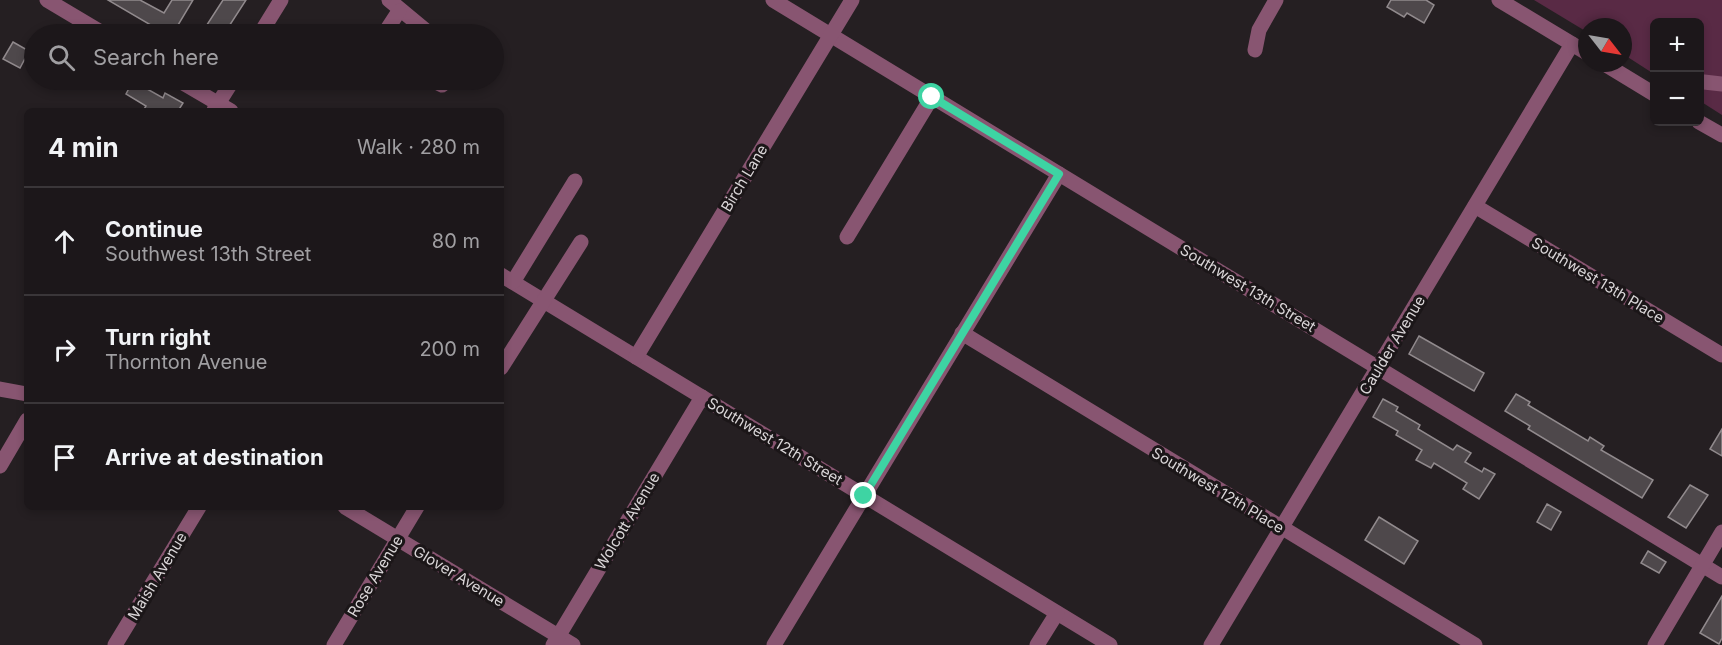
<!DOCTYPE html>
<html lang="en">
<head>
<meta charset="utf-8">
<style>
	:root { --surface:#1c171a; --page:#292427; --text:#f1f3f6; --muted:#a09fa2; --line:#3a3639 }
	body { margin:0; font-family:Inter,sans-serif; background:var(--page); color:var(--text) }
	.controls { position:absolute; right:18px; top:18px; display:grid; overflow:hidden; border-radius:9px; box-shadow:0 3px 9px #0003 }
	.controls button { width:54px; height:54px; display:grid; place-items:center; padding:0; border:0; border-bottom:2px solid var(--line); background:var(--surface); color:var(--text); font:30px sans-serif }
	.compass { position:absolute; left:1578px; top:18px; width:54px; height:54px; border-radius:50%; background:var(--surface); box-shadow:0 3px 9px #0003; rotate:121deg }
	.stop { position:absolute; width:18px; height:18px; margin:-14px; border:4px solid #3ed4a3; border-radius:50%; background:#fff }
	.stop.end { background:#3ed4a3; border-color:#fff; box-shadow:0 2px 6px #0008 }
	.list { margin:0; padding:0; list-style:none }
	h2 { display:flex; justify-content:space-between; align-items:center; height:78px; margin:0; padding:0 24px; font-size:26px }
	h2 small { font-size:20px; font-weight:400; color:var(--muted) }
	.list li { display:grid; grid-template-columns:39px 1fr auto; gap:18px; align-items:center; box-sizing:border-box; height:108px; padding:0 24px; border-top:2px solid var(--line) }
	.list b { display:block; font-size:22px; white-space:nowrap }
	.list p { margin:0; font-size:20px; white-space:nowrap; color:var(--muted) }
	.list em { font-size:20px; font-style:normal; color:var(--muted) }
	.icon { flex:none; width:33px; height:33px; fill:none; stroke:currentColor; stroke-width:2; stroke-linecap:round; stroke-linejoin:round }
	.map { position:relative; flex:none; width:1722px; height:645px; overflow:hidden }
	.search { position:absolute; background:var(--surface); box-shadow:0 3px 9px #0003; left:24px; top:24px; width:480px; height:66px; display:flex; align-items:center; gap:15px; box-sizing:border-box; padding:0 21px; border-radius:33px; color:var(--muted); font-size:22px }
	.panel { position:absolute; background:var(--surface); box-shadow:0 3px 9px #0003; left:24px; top:108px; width:480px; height:402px; border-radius:9px }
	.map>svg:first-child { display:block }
</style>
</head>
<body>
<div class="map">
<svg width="1722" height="645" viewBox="0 0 1722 645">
	<rect width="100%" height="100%" fill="#251f22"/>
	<polygon fill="#592a45" points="1534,0 1722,0 1722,115 1700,101 1700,22 1654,22 1654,74 1623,54 1623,27 1587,27 1587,32"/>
	<g fill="#4e484b" stroke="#918a8d" stroke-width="1.5">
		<polygon points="108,0 140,0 164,13 172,0 193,0 178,25 194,34 166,34"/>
		<polygon points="223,0 246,0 224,34 201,34"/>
		<polygon points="1391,0 1426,0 1434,5 1424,23 1407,13 1404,17 1387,7"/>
		<polygon points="13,42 29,51 20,68 3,59"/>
		<polygon points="133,81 163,98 165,93 183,103 178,111 143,111 146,106 126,94"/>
		<polygon points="1419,336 1484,373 1474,391 1409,354"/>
		<polygon points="1516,394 1530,402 1528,405 1588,441 1590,437 1604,446 1601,450 1653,480 1642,498 1528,429 1530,426 1505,411"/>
		<polygon points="1383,399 1398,407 1396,411 1420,425 1418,429 1453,450 1457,445 1471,453 1465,462 1482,472 1484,468 1495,474 1479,499 1463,489 1467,483 1434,463 1431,468 1416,460 1422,450 1396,435 1398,431 1373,417"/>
		<polygon points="1722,429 1722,456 1710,449"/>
		<polygon points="1690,485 1708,495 1686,528 1668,517"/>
		<polygon points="1547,504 1561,512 1551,530 1537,522"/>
		<polygon points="1379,517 1418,541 1404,564 1365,540"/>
		<polygon points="1648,551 1666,562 1659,573 1641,563"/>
		<polygon points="1722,596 1722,638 1719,644 1700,633"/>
	</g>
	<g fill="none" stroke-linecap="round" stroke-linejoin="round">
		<g stroke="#885571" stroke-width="15">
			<polyline points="47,0 104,34"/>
			<polyline points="389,0 430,34"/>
			<polyline points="773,0 1722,577"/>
			<polyline points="1499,0 1587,53"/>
			<polyline points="260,34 281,0"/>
			<polyline points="384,34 399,11"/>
			<polyline points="1255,50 1259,30 1276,0"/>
			<polyline points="1603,63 1654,94"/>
			<polyline points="178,80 231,111"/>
			<polyline points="432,80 442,85 448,80"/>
			<polyline points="1704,82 1722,84"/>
			<polyline points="214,110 233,80"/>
			<polyline points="1699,122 1722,135"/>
			<polyline points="1475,206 1722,355"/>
			<polyline points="847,237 932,97"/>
			<polyline points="501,275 1110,645"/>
			<polyline points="513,282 575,181"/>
			<polyline points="962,333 1475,645"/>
			<polyline points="636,357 852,0"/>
			<polyline points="501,368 581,242"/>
			<polyline points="0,389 27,394"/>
			<polyline points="0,466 27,420"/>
			<polyline points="345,507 573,645"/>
			<polyline points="115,645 199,507"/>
			<polyline points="334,645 417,507"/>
			<polyline points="553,645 702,397"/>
			<polyline points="774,645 1059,174"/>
			<polyline points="1037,645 1057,613"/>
			<polyline points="1211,645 1572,44"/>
			<polyline points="1655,645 1722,532"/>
		</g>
	</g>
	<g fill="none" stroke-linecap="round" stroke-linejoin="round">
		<polyline stroke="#3ed4a3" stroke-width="8" points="864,496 1059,174 932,97"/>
	</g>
	<g text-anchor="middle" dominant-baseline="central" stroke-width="6" stroke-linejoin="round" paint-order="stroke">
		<g font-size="15" fill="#d9d5d7" stroke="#1b1618">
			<text transform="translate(744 178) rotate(-59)">Birch Lane</text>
			<text transform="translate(1598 280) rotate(31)">Southwest 13th Place</text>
			<text transform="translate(1248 288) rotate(31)">Southwest 13th Street</text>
			<text transform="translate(1392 345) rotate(-59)">Caulder Avenue</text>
			<text transform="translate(775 441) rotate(31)">Southwest 12th Street</text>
			<text transform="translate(1218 490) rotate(31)">Southwest 12th Place</text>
			<text transform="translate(627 521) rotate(-59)">Wolcott Avenue</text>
			<text transform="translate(157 576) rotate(-59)">Maish Avenue</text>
			<text transform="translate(375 576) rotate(-59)">Rose Avenue</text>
			<text transform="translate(459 576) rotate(31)">Glover Avenue</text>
		</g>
	</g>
</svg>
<div class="controls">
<button>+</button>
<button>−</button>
</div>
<svg class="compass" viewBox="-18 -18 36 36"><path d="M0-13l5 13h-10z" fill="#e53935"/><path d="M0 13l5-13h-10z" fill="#a09fa2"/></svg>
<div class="stop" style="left:932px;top:97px"></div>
<div class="stop end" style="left:864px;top:496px"></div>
<div class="search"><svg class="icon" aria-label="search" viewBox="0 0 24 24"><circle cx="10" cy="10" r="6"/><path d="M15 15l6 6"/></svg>Search here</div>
<section class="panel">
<h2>4 min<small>Walk · 280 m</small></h2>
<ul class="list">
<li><svg class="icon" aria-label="ahead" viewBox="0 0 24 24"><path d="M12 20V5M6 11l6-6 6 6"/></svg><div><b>Continue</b><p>Southwest 13th Street</p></div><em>80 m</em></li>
<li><svg class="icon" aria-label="right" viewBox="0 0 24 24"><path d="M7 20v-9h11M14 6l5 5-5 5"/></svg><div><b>Turn right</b><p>Thornton Avenue</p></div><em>200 m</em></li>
<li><svg class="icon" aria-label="arrive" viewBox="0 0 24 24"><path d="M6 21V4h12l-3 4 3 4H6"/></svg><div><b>Arrive at destination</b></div></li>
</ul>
</section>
</div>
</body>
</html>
